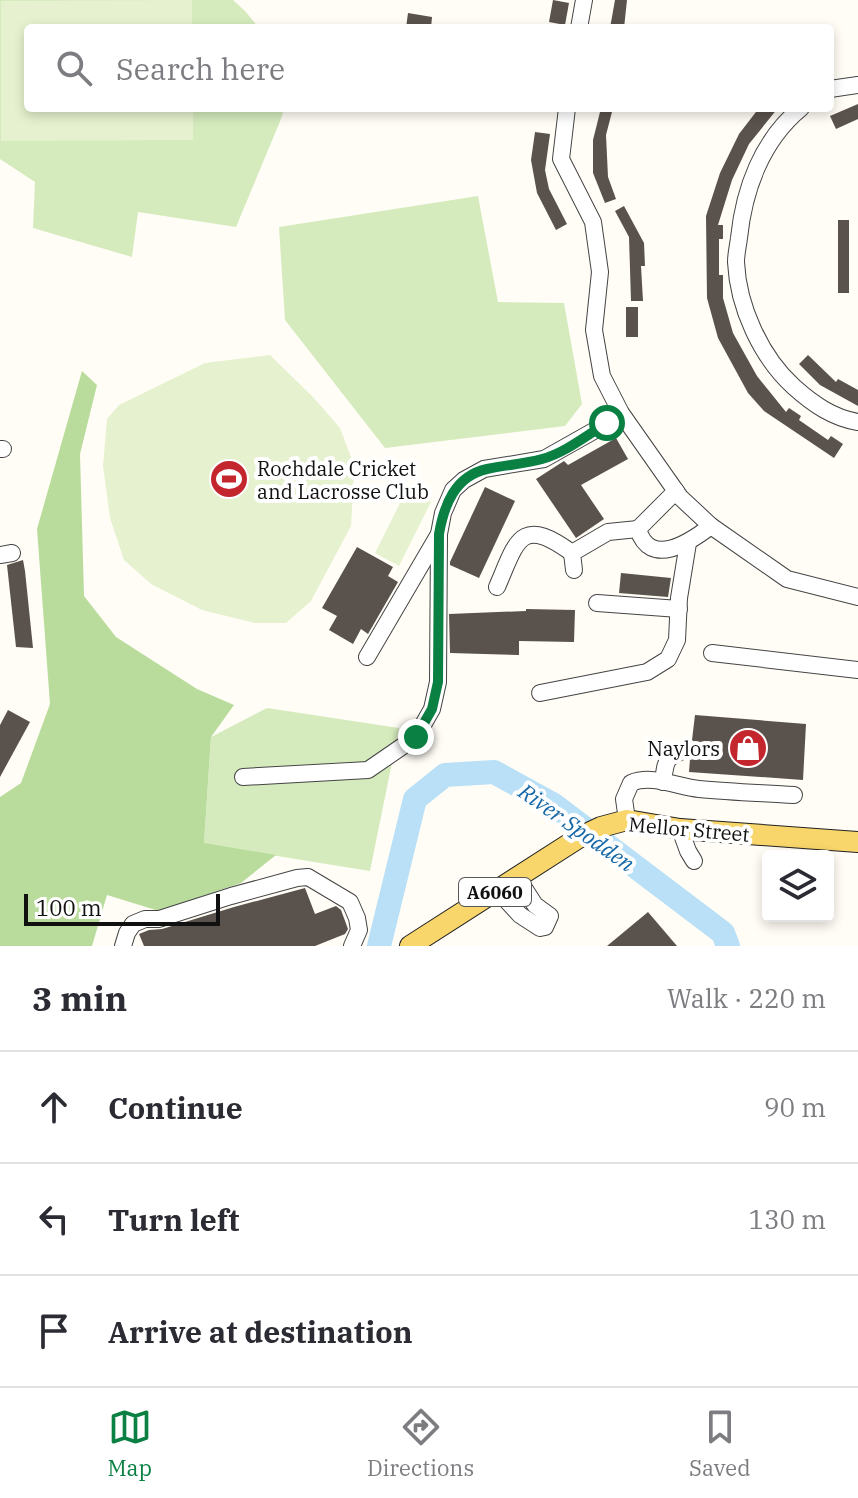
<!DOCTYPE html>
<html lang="en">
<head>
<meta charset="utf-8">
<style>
	:root { --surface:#fff; --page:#f2f2f3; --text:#2b2b33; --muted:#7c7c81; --line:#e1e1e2; --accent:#0b8043 }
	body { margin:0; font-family:"IBM Plex Serif",serif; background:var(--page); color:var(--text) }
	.controls { position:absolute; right:24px; bottom:24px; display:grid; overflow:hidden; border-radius:8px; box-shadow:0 4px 12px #0003 }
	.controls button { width:72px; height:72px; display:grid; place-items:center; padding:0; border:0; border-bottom:2px solid var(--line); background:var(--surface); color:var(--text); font:40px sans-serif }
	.scale { position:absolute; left:24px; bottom:20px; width:196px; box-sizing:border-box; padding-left:8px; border:4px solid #111; border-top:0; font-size:22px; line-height:28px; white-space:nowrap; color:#111; -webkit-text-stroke:6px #fff; paint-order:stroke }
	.stop { position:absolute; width:24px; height:24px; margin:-18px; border:6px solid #0b8043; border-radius:50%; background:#fff }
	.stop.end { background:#0b8043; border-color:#fff; box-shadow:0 2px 8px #0008 }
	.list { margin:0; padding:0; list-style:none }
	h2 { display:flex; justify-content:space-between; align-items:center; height:104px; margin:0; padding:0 32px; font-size:34px }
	h2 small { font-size:26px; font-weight:400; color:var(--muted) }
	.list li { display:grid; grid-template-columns:52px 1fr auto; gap:24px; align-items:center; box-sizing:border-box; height:112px; padding:0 32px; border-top:2px solid var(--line) }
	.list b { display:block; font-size:30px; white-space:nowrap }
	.list em { font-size:26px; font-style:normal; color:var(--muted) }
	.icon { flex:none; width:44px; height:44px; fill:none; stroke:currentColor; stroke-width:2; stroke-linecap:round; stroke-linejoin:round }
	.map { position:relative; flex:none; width:858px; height:946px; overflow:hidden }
	.search { position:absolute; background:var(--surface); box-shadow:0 4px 12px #0003; left:24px; right:24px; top:24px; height:88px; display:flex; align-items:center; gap:20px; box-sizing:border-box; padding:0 28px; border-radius:8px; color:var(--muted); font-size:30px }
	.sheet { height:440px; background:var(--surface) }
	nav { display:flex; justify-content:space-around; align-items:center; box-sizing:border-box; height:112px; border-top:2px solid var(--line); background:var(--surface); font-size:22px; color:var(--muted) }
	nav a { display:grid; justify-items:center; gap:4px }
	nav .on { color:var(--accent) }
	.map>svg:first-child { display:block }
</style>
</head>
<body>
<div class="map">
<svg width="858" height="946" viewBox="0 0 858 946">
	<rect width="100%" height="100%" fill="#fffdf5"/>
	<g fill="#d5ebbd">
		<polygon points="0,0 233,0 245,11 259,28 28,28 28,108 284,108 281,119 236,227 138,212 132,257 33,228 35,182 0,159"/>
		<polygon points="478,196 498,302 564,303 582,404 565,426 385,448 285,320 279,227"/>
		<polygon points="267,708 399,728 370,871 204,844 211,737"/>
	</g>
	<polygon fill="#b9dc9c" points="82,371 97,385 80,454 84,596 116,637 197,689 234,705 211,737 204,843 276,855 241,883 159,911 107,895 92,946 0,946 0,797 21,783 50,704 37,529"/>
	<g fill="#e6f2cf">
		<polygon points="192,0 192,28 28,28 28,108 193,108 193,140 1,141 1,1"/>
		<polygon points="270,355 314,398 340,428 354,465 353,493 351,526 311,601 286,623 255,623 202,610 151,584 124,560 110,518 103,466 107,419 119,405 205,363"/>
		<polygon points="407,489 431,502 399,566 375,553"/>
	</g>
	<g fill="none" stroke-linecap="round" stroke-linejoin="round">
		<polyline stroke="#b9e0f7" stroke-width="24" points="379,946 415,799 445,775 494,772 554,805 723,933 728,946"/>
	</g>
	<g fill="#5a524d">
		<polygon points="553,0 569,3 565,25 549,22"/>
		<polygon points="615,0 627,0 624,28 610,28"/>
		<polygon points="408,13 432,17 431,28 406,28"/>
		<polygon points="858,104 858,119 836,129 830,116"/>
		<polygon points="601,108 613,108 606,135 608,177 616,199 605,203 593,173 593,140"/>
		<polygon points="759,108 778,108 749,144 732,180 718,225 723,225 723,239 719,239 719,275 723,275 723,298 733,333 757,376 786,412 789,408 801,416 799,420 828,440 831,436 843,444 834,458 764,411 748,393 718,338 707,298 706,216 720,173 739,134"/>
		<polygon points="535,132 550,134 545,170 549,189 567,224 556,230 537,193 531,160"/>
		<polygon points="624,206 644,243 645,266 641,266 643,301 631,301 629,237 615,211"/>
		<rect x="838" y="220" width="11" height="73"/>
		<rect x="626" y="307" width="12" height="30"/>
		<polygon points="808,355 836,382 838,379 858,390 858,406 820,385 799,364"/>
		<polygon points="616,438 628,459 581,485 604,519 576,538 536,479 564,461 568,465"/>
		<polygon points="485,487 515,501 479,578 450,565 450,562"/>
		<polygon points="357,547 393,567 388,576 398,582 368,634 361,629 353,644 329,630 337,616 322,608"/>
		<polygon points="23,560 25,571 33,648 16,647 7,565"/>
		<polygon points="621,573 671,578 668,597 619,593"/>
		<polygon points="526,609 575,610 574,642 519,641 519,655 450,653 449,614 526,611"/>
		<polygon points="8,710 30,722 0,777 0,725"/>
		<polygon points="695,715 806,724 803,780 689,772 690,759 696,755 698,750 697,744 692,740"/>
		<polygon points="305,888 315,914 336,906 341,910 348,929 345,934 315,946 144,946 139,934 149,930 162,929 234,907"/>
		<polygon points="648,912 677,946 607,946"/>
	</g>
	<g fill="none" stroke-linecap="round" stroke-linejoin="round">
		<g stroke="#444" stroke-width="18">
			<g id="minor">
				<polyline points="579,28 584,0"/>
				<polyline points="830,89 858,85"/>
				<polyline points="567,108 561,159 593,222 600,272 594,330 602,376 621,413 680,497 711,526 787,579 858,597"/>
				<path d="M801 108C762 140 744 189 739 238 738 246 736 254 736 262 738 307 761 357 794 387 813 404 833 418 858 422"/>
				<polyline points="0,449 3,449"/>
				<path d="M676 491 638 529C650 569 690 542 711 526"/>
				<polyline points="0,555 12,553"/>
				<polyline points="574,570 572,553 608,532 638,529"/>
				<path d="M497 587C517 541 520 515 572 553"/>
				<polyline points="597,603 679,609"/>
				<polyline points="712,653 858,670"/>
				<polyline points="367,657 439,534 443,513 453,490 464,480 484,469 544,459 622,415"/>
				<polyline points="540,693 647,672 668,659 677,640 679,598 688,543"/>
				<polyline points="243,777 368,770 416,737 432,709 438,682 439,534"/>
				<path d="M663 782C666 759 665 758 687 749"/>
				<path d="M627 820 624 799 631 783C652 774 678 787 699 789 730 792 762 793 794 795"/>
				<polyline points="680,829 688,851 694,861"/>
				<polyline points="497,890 520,915 540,928 545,927 550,916 535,905 517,877"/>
				<polyline points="123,946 127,933 133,924 145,919 159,919 231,896 297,878 308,877 350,902 357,918 359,930 352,946"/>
			</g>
		</g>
		<g stroke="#222" stroke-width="22">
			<polyline id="major" points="410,946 580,837 601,827 627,820 680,829 858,842"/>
		</g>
		<use href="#minor" stroke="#fff" stroke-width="16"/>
		<use href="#major" stroke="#f9d66b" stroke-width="20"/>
	</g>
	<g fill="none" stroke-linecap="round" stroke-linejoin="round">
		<path stroke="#0b8043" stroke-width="10" d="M416 737 432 709 438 682 439 534C444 505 455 476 487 469 505 465 524 464 542 459 565 453 587 435 607 423"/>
	</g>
	<defs>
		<g id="stadium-disc" transform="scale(2)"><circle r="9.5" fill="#c4262e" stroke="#fff"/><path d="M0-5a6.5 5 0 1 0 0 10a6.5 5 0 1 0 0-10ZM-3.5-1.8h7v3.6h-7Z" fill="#fff"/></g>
		<g id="shop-disc" transform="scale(2)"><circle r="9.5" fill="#c4262e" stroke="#fff"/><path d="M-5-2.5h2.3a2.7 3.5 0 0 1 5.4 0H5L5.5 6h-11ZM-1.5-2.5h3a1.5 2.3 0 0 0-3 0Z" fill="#fff"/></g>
	</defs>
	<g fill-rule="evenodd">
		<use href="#stadium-disc" x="229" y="479"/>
		<use href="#shop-disc" x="748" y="748"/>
	</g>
	<g text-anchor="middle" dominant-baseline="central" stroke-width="8" stroke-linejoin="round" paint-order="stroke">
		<rect fill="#fff" stroke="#585858" stroke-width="2" x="459" y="878" width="72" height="28" rx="6"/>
		<g font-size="18" font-weight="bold" fill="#111">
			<text x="495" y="892">A6060</text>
		</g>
		<g font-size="20" fill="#111" stroke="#fff" text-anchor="start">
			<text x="257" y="468">Rochdale Cricket<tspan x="257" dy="23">and Lacrosse Club</tspan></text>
			<text x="720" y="748" text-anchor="end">Naylors</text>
		</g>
		<g font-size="20" fill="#111" stroke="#fff">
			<text transform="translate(689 829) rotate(5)">Mellor Street</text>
		</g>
		<g font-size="22" font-style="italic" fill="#1768a6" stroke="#fff">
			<text transform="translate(577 827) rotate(35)">River Spodden</text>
		</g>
	</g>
</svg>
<div class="controls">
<button><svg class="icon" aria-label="layers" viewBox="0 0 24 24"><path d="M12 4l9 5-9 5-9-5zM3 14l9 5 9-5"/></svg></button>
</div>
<div class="scale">100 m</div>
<div class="stop" style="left:607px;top:423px"></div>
<div class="stop end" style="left:416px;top:737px"></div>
<div class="search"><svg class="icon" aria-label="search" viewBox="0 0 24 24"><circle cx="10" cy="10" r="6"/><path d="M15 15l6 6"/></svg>Search here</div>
</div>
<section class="sheet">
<h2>3 min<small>Walk · 220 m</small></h2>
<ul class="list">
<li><svg class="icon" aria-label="ahead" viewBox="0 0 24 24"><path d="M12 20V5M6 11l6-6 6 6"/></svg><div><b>Continue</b></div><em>90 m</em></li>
<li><svg class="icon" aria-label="left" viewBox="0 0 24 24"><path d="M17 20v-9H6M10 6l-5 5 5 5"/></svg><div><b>Turn left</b></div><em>130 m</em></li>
<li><svg class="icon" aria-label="arrive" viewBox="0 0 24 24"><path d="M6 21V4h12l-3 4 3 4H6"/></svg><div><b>Arrive at destination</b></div></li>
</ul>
</section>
<nav>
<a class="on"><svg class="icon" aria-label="map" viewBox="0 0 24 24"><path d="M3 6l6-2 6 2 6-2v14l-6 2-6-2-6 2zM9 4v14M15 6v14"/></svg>Map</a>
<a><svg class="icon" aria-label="directions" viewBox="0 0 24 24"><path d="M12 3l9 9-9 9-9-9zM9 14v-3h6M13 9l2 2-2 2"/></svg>Directions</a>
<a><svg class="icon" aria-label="saved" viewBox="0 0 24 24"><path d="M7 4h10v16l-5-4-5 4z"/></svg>Saved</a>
</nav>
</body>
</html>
